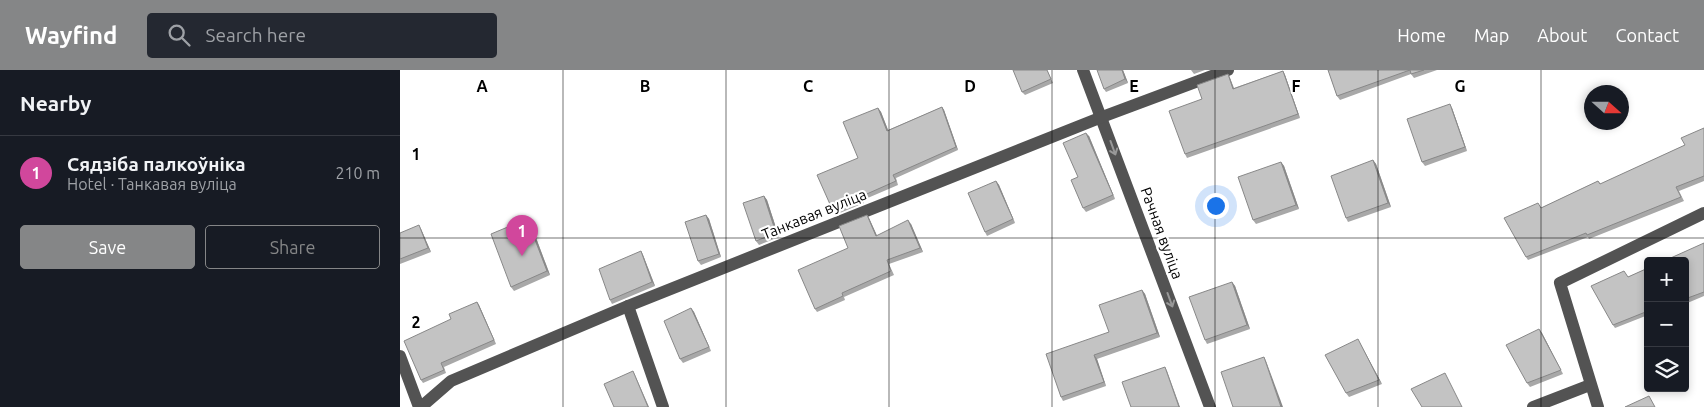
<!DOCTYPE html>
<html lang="en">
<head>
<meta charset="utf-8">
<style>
	:root { --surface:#171b24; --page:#242831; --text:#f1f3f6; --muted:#9ea1a6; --line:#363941; --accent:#858687 }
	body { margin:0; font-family:Ubuntu,sans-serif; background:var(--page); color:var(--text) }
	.controls { position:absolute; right:15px; bottom:15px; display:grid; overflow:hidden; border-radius:5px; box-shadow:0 2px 8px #0003 }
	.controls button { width:45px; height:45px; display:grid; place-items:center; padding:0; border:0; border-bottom:1px solid var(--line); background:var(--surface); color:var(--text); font:25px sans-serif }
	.compass { position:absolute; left:1184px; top:15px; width:45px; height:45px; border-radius:50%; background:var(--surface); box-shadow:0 2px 8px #0003; rotate:111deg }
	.you { position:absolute; left:815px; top:135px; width:18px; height:18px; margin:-12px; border:4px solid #fff; border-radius:50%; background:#1a73e8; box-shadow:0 0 0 8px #1a73e833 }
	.badge { display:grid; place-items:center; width:32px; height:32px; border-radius:50%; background:var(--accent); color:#fff; font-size:16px; font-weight:700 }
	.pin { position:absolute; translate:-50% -41px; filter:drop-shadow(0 1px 2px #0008) }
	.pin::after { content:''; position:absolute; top:26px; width:18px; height:15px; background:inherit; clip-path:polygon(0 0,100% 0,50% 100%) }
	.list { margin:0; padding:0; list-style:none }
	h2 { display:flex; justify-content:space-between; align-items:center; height:65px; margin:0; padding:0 20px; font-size:21px }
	h2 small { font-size:16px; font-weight:400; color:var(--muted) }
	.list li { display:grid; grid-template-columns:32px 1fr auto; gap:15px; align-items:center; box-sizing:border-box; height:75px; padding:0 20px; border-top:1px solid var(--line) }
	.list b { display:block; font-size:19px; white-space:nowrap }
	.list p { margin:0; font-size:16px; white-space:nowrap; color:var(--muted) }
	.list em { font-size:16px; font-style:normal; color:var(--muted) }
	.actions { display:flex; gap:10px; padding:15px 20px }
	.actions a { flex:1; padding:11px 0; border:1px solid var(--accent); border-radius:5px; text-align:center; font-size:18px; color:var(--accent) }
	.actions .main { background:var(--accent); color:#fff }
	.icon { flex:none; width:28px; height:28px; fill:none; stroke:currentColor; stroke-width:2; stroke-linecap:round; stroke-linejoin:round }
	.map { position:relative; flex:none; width:1304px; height:337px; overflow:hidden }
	header { display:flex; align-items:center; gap:30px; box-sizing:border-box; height:70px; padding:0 25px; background:var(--accent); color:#fff }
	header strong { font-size:24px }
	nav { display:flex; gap:28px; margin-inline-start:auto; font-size:18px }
	.search { width:350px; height:45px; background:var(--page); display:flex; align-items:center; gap:12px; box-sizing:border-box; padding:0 18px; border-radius:5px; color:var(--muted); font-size:19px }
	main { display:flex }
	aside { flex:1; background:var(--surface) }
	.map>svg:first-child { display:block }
</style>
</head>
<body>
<header>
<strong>Wayfind</strong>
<div class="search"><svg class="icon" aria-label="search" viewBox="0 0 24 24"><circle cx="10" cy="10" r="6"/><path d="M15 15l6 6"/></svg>Search here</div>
<nav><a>Home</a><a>Map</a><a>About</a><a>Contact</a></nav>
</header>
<main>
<aside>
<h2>Nearby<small></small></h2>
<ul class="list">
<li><span class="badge" style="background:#d1479c">1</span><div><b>Сядзіба палкоўніка</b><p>Hotel · Танкавая вуліца</p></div><em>210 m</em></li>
</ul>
<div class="actions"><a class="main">Save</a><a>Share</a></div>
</aside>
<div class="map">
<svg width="1304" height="337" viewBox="0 0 1304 337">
	<rect width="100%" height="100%" fill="#fff"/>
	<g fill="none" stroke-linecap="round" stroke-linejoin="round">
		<g stroke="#535353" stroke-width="12">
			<polyline points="683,0 810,337"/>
			<polyline points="228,236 263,337"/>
			<polyline points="0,286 19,337"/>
			<polyline points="21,337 51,311 228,236 702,47 828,0"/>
			<polyline points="1133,337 1190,315"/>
			<polyline points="1198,337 1160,213 1304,143"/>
		</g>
	</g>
	<g fill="#a8a8a8">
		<polygon points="647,0 653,13 625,25 622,22"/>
		<polygon points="723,0 728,13 706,22 704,19"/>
		<polygon points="791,0 805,0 794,4"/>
		<polygon points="928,0 1037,0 1014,8 1011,4 940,30 937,26"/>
		<polygon points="883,1 885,5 900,48 787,88 785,84 802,29 828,4 830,8 834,18"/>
		<polygon points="542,37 544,40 558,80 496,108 498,115 463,130 464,133 435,145 433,141 458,88 478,38 481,42 488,60"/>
		<polygon points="1052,38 1067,81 1025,96 1022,92"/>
		<polygon points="1304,58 1304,111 1279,121 1284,131 1189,169 1188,167 1128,190 1126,187 1141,138 1198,111 1201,114 1285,75"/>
		<polygon points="689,66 715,129 686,142 683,138 678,107"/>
		<polygon points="973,90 976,94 991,137 948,152 946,148"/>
		<polygon points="881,92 884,96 899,139 856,154 853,150"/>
		<polygon points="596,111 599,115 615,153 587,166 585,162"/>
		<polygon points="364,126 367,130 379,167 359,175 356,171"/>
		<polygon points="306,145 309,149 321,187 301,195 298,191"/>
		<polygon points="467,145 469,148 477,166 511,154 523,182 489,194 494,205 444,227 445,230 417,242 415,239 448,178"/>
		<polygon points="127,149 130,152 150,205 114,221 111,217"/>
		<polygon points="21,159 31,182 0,194 0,163"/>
		<polygon points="1304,173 1304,226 1285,234 1285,191"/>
		<polygon points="241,181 243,185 255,216 212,234 210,230"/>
		<polygon points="1248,198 1248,245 1215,258 1213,255 1228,207"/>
		<polygon points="832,212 835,216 850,259 807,274 805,270"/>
		<polygon points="742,220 745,224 760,267 697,289 706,316 663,331 661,327 709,262"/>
		<polygon points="77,232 79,235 96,274 44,297 46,303 23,313 21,310 51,249"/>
		<polygon points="291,238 294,242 311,281 283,293 280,289"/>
		<polygon points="1142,263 1163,304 1130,317 1127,313"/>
		<polygon points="960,273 982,314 949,327 946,323"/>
	</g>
	<g fill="#888">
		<polygon points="722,0 723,0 728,13 725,9"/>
		<polygon points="883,1 885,5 900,48 898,44"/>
		<polygon points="828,4 830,8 835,22 833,19"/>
		<polygon points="1050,34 1052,38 1067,81 1065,77"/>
		<polygon points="542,37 544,40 558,80 556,77"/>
		<polygon points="478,38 481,42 490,65 487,61"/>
		<polygon points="686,63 689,66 715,129 713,125"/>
		<polygon points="973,90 976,94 991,137 988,133"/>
		<polygon points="881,92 884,96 899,139 896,135"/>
		<polygon points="596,111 599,115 615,153 613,149"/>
		<polygon points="364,126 367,130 379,167 376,163"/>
		<polygon points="306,145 309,149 321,187 319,184"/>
		<polygon points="467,145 469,148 479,170 476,166"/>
		<polygon points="127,149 130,152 150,205 147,201"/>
		<polygon points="508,150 511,154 523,182 520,178"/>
		<polygon points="19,155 21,159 31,182 28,178"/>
		<polygon points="241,181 243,185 255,216 252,212"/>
		<polygon points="832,212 835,216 850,259 847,255"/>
		<polygon points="742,220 745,224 760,267 757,263"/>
		<polygon points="77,232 79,235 96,274 94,270"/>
		<polygon points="291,238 294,242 311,281 309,277"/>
		<polygon points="1139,259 1142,263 1163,304 1161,300"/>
		<polygon points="958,269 960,273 982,314 979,310"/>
		<polygon points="694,285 697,289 706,316 704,312"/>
		<polygon points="864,287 866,291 883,337 881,337"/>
		<polygon points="765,297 767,301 780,337 779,337"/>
		<polygon points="233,301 235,305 249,337 248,337"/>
	</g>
	<g fill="#c3c3c3" stroke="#888">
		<polygon points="613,0 647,0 651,9 622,22"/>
		<polygon points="697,0 722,0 725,9 704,19"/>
		<polygon points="928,0 1024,0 1011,4 1010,0 937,26"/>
		<polygon points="883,1 898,44 785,84 769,41 802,29 797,15 828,4 833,19"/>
		<polygon points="1050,34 1065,77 1022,92 1007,49"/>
		<polygon points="542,37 556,77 493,105 496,111 460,127 461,130 433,141 417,105 458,88 443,52 478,38 487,61"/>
		<polygon points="1304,58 1304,106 1276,117 1281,127 1187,165 1186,163 1126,187 1104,148 1138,133 1141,138 1198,111 1200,114 1285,75 1281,68"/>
		<polygon points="686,63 713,125 683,138 671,110 678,107 663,73"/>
		<polygon points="973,90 988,133 946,148 931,106"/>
		<polygon points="881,92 896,135 853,150 838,107"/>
		<polygon points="596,111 613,149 585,162 568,123"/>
		<polygon points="364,126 376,163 356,171 343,133"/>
		<polygon points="306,145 319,184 298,191 285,152"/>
		<polygon points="467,145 476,166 508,150 520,178 487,190 491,201 442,223 443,226 415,239 398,200 448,178 439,156"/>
		<polygon points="127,149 147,201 111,217 91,164"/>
		<polygon points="19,155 28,178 0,189 0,163"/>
		<polygon points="1304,173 1304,222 1285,229 1285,191 1264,191"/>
		<polygon points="241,181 252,212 210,230 199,199"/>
		<polygon points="1248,198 1248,241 1213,255 1191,216 1224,201 1228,207"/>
		<polygon points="832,212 847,255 805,270 789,227"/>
		<polygon points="742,220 757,263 694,285 704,312 661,327 646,284 709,262 699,235"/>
		<polygon points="77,232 94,270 41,293 44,300 21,310 4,271 51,249 49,244"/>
		<polygon points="291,238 309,277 280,289 264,251"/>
		<polygon points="1139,259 1161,300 1127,313 1106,275"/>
		<polygon points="958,269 979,310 946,323 925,285"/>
		<polygon points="864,287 881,337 833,337 821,302"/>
		<polygon points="765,297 779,337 731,337 722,312"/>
		<polygon points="233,301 248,337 214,337 204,314"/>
		<polygon points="1045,303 1062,337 1022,337 1011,319"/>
		<polygon points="1249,326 1255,337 1225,337"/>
	</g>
	<defs><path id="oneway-shaft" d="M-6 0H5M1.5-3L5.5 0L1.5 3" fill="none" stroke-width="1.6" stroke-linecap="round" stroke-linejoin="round" transform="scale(1.25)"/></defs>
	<g stroke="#989898">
		<use href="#oneway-shaft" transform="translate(713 78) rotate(70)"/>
		<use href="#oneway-shaft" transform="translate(770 230) rotate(70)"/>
	</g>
	<path fill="none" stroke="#000" stroke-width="1" stroke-opacity="0.55" d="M163 0V337M326 0V337M489 0V337M652 0V337M815 0V337M978 0V337M1141 0V337M0 168H1304"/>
	<g text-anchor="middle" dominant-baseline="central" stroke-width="4.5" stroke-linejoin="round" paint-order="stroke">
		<g font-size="15" fill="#000" stroke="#fff">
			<text transform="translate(414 144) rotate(-22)">Танкавая вуліца</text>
			<text transform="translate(762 163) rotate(70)">Рачная вуліца</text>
		</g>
	</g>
	<g font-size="16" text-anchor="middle" font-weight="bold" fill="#000" stroke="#fff" stroke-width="4.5" stroke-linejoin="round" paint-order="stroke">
		<text x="82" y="22">A</text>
		<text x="245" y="22">B</text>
		<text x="408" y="22">C</text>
		<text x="570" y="22">D</text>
		<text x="734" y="22">E</text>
		<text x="896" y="22">F</text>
		<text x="1060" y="22">G</text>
		<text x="16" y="90">1</text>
		<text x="16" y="258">2</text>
	</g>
</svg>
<div class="controls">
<button>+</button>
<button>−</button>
<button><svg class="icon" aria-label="layers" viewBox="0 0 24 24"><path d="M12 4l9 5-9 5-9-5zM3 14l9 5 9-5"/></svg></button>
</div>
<svg class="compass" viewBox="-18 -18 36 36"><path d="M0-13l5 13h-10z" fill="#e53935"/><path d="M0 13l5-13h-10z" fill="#9ea1a6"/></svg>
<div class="you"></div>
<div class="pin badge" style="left:122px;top:186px;background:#d1479c">1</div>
</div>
</main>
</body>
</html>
